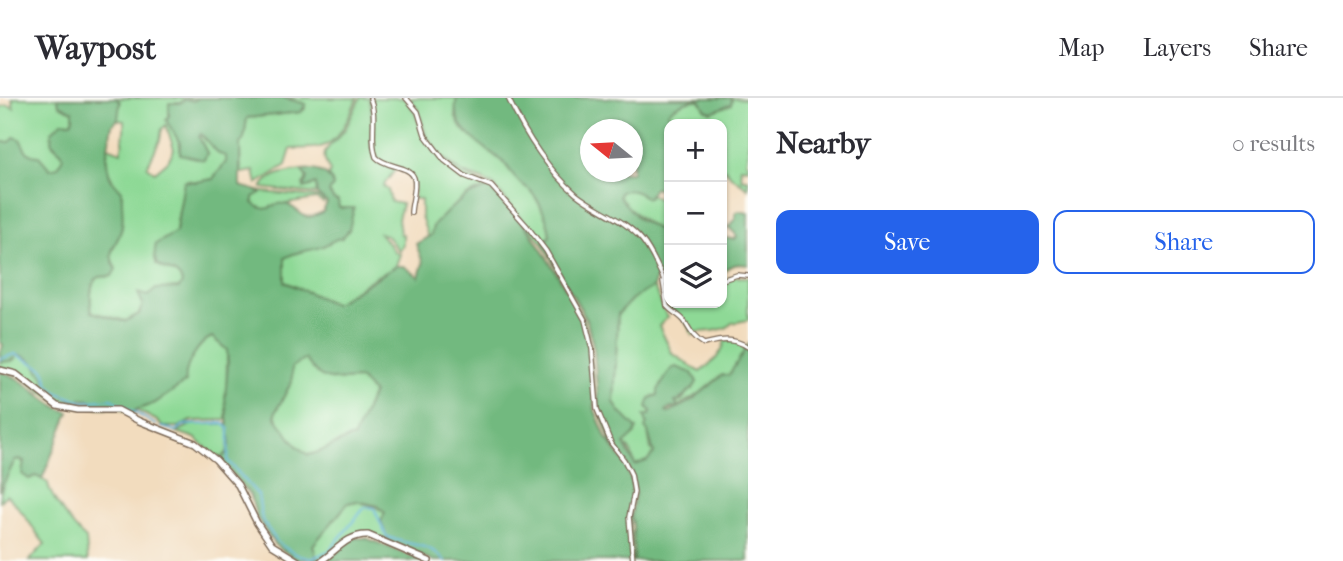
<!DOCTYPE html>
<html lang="en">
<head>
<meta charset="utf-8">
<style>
	:root { --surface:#fff; --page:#f7f7f7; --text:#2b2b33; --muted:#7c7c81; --line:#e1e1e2; --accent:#2563eb }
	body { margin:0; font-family:"IM FELL French Canon",serif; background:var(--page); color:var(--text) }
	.controls { position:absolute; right:21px; top:21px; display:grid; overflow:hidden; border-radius:14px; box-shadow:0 2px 5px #0004 }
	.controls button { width:63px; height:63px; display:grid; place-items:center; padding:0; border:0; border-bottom:2px solid var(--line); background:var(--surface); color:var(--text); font:35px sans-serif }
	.compass { position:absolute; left:580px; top:21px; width:63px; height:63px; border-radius:50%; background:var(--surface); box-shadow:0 2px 5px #0004; rotate:288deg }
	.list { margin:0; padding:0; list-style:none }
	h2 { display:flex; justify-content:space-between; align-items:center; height:91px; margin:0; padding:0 28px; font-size:30px }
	h2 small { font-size:23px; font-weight:400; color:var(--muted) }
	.actions { display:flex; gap:14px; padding:21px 28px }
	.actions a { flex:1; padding:16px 0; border:2px solid var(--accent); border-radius:14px; text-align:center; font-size:24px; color:var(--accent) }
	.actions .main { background:var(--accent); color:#fff }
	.icon { flex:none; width:38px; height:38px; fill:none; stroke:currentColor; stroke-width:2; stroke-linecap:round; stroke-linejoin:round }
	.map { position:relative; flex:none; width:748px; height:463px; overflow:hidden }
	header { display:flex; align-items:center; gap:42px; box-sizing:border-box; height:98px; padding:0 35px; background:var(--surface); border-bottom:2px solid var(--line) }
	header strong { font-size:33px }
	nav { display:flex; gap:38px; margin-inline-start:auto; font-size:24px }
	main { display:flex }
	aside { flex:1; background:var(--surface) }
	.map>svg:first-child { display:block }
</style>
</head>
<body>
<header>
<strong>Waypost</strong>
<nav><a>Map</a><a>Layers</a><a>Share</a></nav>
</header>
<main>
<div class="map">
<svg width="748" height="463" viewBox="0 0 748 463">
	<rect width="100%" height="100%" fill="#fdfcf7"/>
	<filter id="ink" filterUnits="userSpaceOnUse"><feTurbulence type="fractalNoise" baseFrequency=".0143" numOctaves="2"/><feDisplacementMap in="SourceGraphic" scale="14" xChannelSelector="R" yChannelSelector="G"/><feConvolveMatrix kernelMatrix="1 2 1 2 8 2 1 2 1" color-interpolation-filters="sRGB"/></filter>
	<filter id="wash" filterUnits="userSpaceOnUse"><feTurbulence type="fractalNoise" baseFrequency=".00686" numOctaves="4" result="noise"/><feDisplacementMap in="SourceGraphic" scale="28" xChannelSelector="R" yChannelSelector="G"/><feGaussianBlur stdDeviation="1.57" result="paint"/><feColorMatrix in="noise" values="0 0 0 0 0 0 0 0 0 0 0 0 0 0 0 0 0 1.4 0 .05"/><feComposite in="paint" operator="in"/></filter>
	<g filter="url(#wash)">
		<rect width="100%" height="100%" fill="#f2dcbe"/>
		<g fill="#8ed996" stroke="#64825a" stroke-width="2" fill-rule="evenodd">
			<polygon points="15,0 58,0 59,7 73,13 73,21 53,47 62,55 63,60 58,69 50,72 23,51 22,45 13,42 10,44 0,44 0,9 8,7 14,10 12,1"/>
			<path d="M116 0H199L192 4 169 7C170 29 174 32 181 50L207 55 199 39 200 36 212 49 226 58V64L213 81 196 84 187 82C183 91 176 124 176 134L156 147V166C166 171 180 174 183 185L180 190 148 199 139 196 143 206 139 216 126 223 92 214C90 206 89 182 100 179 103 178 108 179 112 178L110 158 122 130V93C107 78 105 70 108 49L121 54C123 44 125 33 124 23L117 22 120 4ZM166 27 174 51 168 63 155 74 147 69 160 42 162 31Z"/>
			<path d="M284 0H357C350 17 340 45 320 49 311 51 300 50 291 51L286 67 257 86 254 73 241 75 240 46 244 40 247 20 301 14 305 11 303 5 290 3Z"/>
			<path d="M360 0H369C380 32 354 55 395 72L383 88 388 92 391 104 402 106 398 121 400 136H403V147L399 153 386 137 380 135 395 154 400 156 395 170 377 178 334 206 285 184V160C297 151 309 153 323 148 335 144 352 122 354 110H339L329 94 333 88 332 83 328 80 330 73C315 50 334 48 345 31 351 21 355 10 360 0Z"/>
			<path d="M371 0H404C420 17 415 22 425 39 439 66 464 78 490 89 466 95 441 114 431 137L428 139 421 118V101H414C416 59 387 81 375 56 371 47 372 12 371 0Z"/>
			<path d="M409 0H457L455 17 462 31 505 66C511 77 521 82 529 91 539 102 549 123 550 138L542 145 494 88 483 82 463 75 441 58 426 37 418 11Z"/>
			<path d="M732 0 748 1V54L746 64 748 65V70L740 69 742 81H748V90L731 78 725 71 722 72V26H673L668 15C675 7 690 1 700 2L706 12 712 14 731 6Z"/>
			<path d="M301 72 307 80 303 87 308 89 316 86 317 96 262 90C268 76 286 74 301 72Z"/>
			<path d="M625 91 636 93 648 99 650 96 669 107 660 133C643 123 631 114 619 99L620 94Z"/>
			<polygon points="262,94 317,99 324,103 323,105 316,101 274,108 269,112 261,112 253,105 253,99"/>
			<polygon points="732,179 748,179 748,222 732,225 726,230 713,233 697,234 693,237 685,223 668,208 666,196 669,205 675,207 677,205 722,205 722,183"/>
			<path d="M653 189C660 197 660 210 668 219L659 228 672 255 700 274C712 265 722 258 725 242L735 243 747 250 729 277H722L700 295 678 308 675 305 682 302 697 284 692 275 676 269 659 297 653 298 650 317H645L651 351 654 354 647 363 635 367 631 354 624 345 634 337 614 304 618 216 632 201Z"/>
			<path d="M212 239 227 252 226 322 191 323 179 329H163L156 322 136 312 155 305 185 284C183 269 199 244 212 239Z"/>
			<path d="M19 257C45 262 47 306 91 306L93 309C41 311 39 279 0 269V262Z"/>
			<path d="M306 261C321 286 332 282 360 281L373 294 354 339C337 343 323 355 308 357 296 349 278 330 275 315L292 283V269Z"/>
			<polygon points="192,326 227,326 230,336 227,355 219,361 195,340 177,334"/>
			<path d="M20 361 36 378 48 385C49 398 75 432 86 441L88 463H29L45 446C31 429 23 411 6 397L0 403C0 388 9 375 15 362Z"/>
			<path d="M357 403C368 408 377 407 385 415L381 423 388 444C343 421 352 448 317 462L313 447 348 405Z"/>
		</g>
		<g fill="#72b97f" stroke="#56724e" stroke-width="2" fill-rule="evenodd">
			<path d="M58 0H116L120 4 118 21 112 27 106 59 110 81 122 93C121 105 124 117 122 128 119 148 104 149 116 171L112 178C108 179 103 178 100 179 89 182 90 206 92 214L122 223H126L139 216 143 206 138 195 148 198 156 191 179 190 182 185C177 164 148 180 156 146L176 134 184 83 196 84 213 81 226 64V58L219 56 201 36 199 39 207 55 204 62 180 56V45L166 22 169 18V5H180L185 1 193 3 199 0H284L306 6 301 14 247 20 244 40 240 46V88L262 94 253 99V105C272 120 272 100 288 107 306 115 300 125 323 114L327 105 317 96 316 86 304 90 307 79 301 72C314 70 330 74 333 88L329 94 333 101 338 103 339 110H354L349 132 342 140C333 141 332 144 325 147 313 154 298 151 285 160V184L334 206 396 168H404L419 179 423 165 416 146 431 137 433 128 450 111 467 98 490 89 529 132 559 179 583 222 590 251 595 312 606 340 625 366 631 383 632 395 629 413 632 463H434L388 444 381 423 385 415 378 408 357 403 348 405 313 447 317 462 296 461 275 447 257 420 250 397 219 361 227 355 230 345 225 300 228 266 227 252 212 239C199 244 183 269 186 284L155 305 136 312 133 316 119 310 93 309 91 302 76 301 75 304C69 301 60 297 55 293 41 283 38 260 19 257L12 263 1 264 0 256 3 247 0 243V44H10L14 39 20 41C25 50 26 58 39 58L50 71 58 69 63 59 62 55 51 44 52 33 62 24H71L73 21V13L59 7ZM305 261C323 286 331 282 360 281L373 295 354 339C337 343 323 355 308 357L297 348 275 319V315L292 283V269Z"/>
			<path d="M457 0H732L731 6 712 14 706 12 700 2C690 1 674 7 668 15L673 26H669V69L665 66 663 69 666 75 661 92 654 90 648 100C639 95 630 89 620 94L619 99 639 121 669 138V183L657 178 653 189 632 201 618 216 614 304 619 313 637 331 634 337 624 346 635 367 647 363 654 355 648 334 645 330 647 325 644 317H650L651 313 647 309 650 300 658 297V292L671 271 676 269 692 275 697 284 693 291C685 295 683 301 675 304L678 308 666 312 667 315C691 306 704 292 723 277H729L748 247V463H634L633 426 631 419 635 395 632 376 623 358 611 344 599 311 594 251 586 220 542 145 550 138C549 124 540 104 531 93 527 89 522 88 518 83 513 78 510 71 505 66 486 47 448 33 457 0ZM590 32H632V74H590Z"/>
			<path d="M740 113 748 115V167C737 165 726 166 722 179V140L735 141 737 138 729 129 735 122 736 114Z"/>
			<path d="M0 274C27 279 42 306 69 314L42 381 36 378 29 381 22 376 24 363 20 361 15 362 0 393Z"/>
			<polygon points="355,440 366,440 423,463 326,463"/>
		</g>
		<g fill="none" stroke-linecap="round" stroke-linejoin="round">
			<g stroke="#5eb4db" stroke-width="2">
				<polyline points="0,261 15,256 44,271 48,286 58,295 83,304 112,301 156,327"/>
				<path d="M161 329 176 333 184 327 224 325 229 331 228 363 258 397 262 422 278 445 295 456 311 461 330 452 365 409 374 410 386 438C406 448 430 444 445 463"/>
			</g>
		</g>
	</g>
	<g filter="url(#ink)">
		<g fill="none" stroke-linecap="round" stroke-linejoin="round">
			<g stroke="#7b6856" stroke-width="6">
				<g id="minor">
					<path d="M370 0C378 19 369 40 376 59 386 70 410 67 414 80 417 90 411 105 411 115"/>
					<polyline points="406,0 418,14 425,37 444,62 465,78 491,88 527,128 546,153 585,222 592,251 597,311 611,345 624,362 631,376 634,394 629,419 633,463"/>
					<path d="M508 0C524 34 547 71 576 96 597 113 625 121 642 142 652 154 658 170 665 184L669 187"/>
					<polyline points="722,182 737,177 748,178"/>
					<path d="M663 183 667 208C672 215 681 217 685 224 691 234 694 240 704 246 721 242 732 239 748 249"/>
				</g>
			</g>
			<g stroke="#7b6856" stroke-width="8">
				<g id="tertiary">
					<polyline points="0,272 16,276 57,308 78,312 118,312 139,323 195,345 216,362 238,387 257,425 272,447 298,463"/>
					<path d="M321 463C336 453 348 436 368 437L429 463"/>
				</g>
			</g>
			<use href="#minor" stroke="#fff" stroke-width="3.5"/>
			<use href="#tertiary" stroke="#fff" stroke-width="5"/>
		</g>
	</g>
</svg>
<div class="controls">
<button>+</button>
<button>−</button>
<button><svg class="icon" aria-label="layers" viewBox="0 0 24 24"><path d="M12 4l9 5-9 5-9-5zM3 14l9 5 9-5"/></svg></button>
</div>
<svg class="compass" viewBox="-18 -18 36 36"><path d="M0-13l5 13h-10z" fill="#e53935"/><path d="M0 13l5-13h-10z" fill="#7c7c81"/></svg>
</div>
<aside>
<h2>Nearby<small>0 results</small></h2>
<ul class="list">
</ul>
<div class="actions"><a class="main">Save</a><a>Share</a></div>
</aside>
</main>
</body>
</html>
